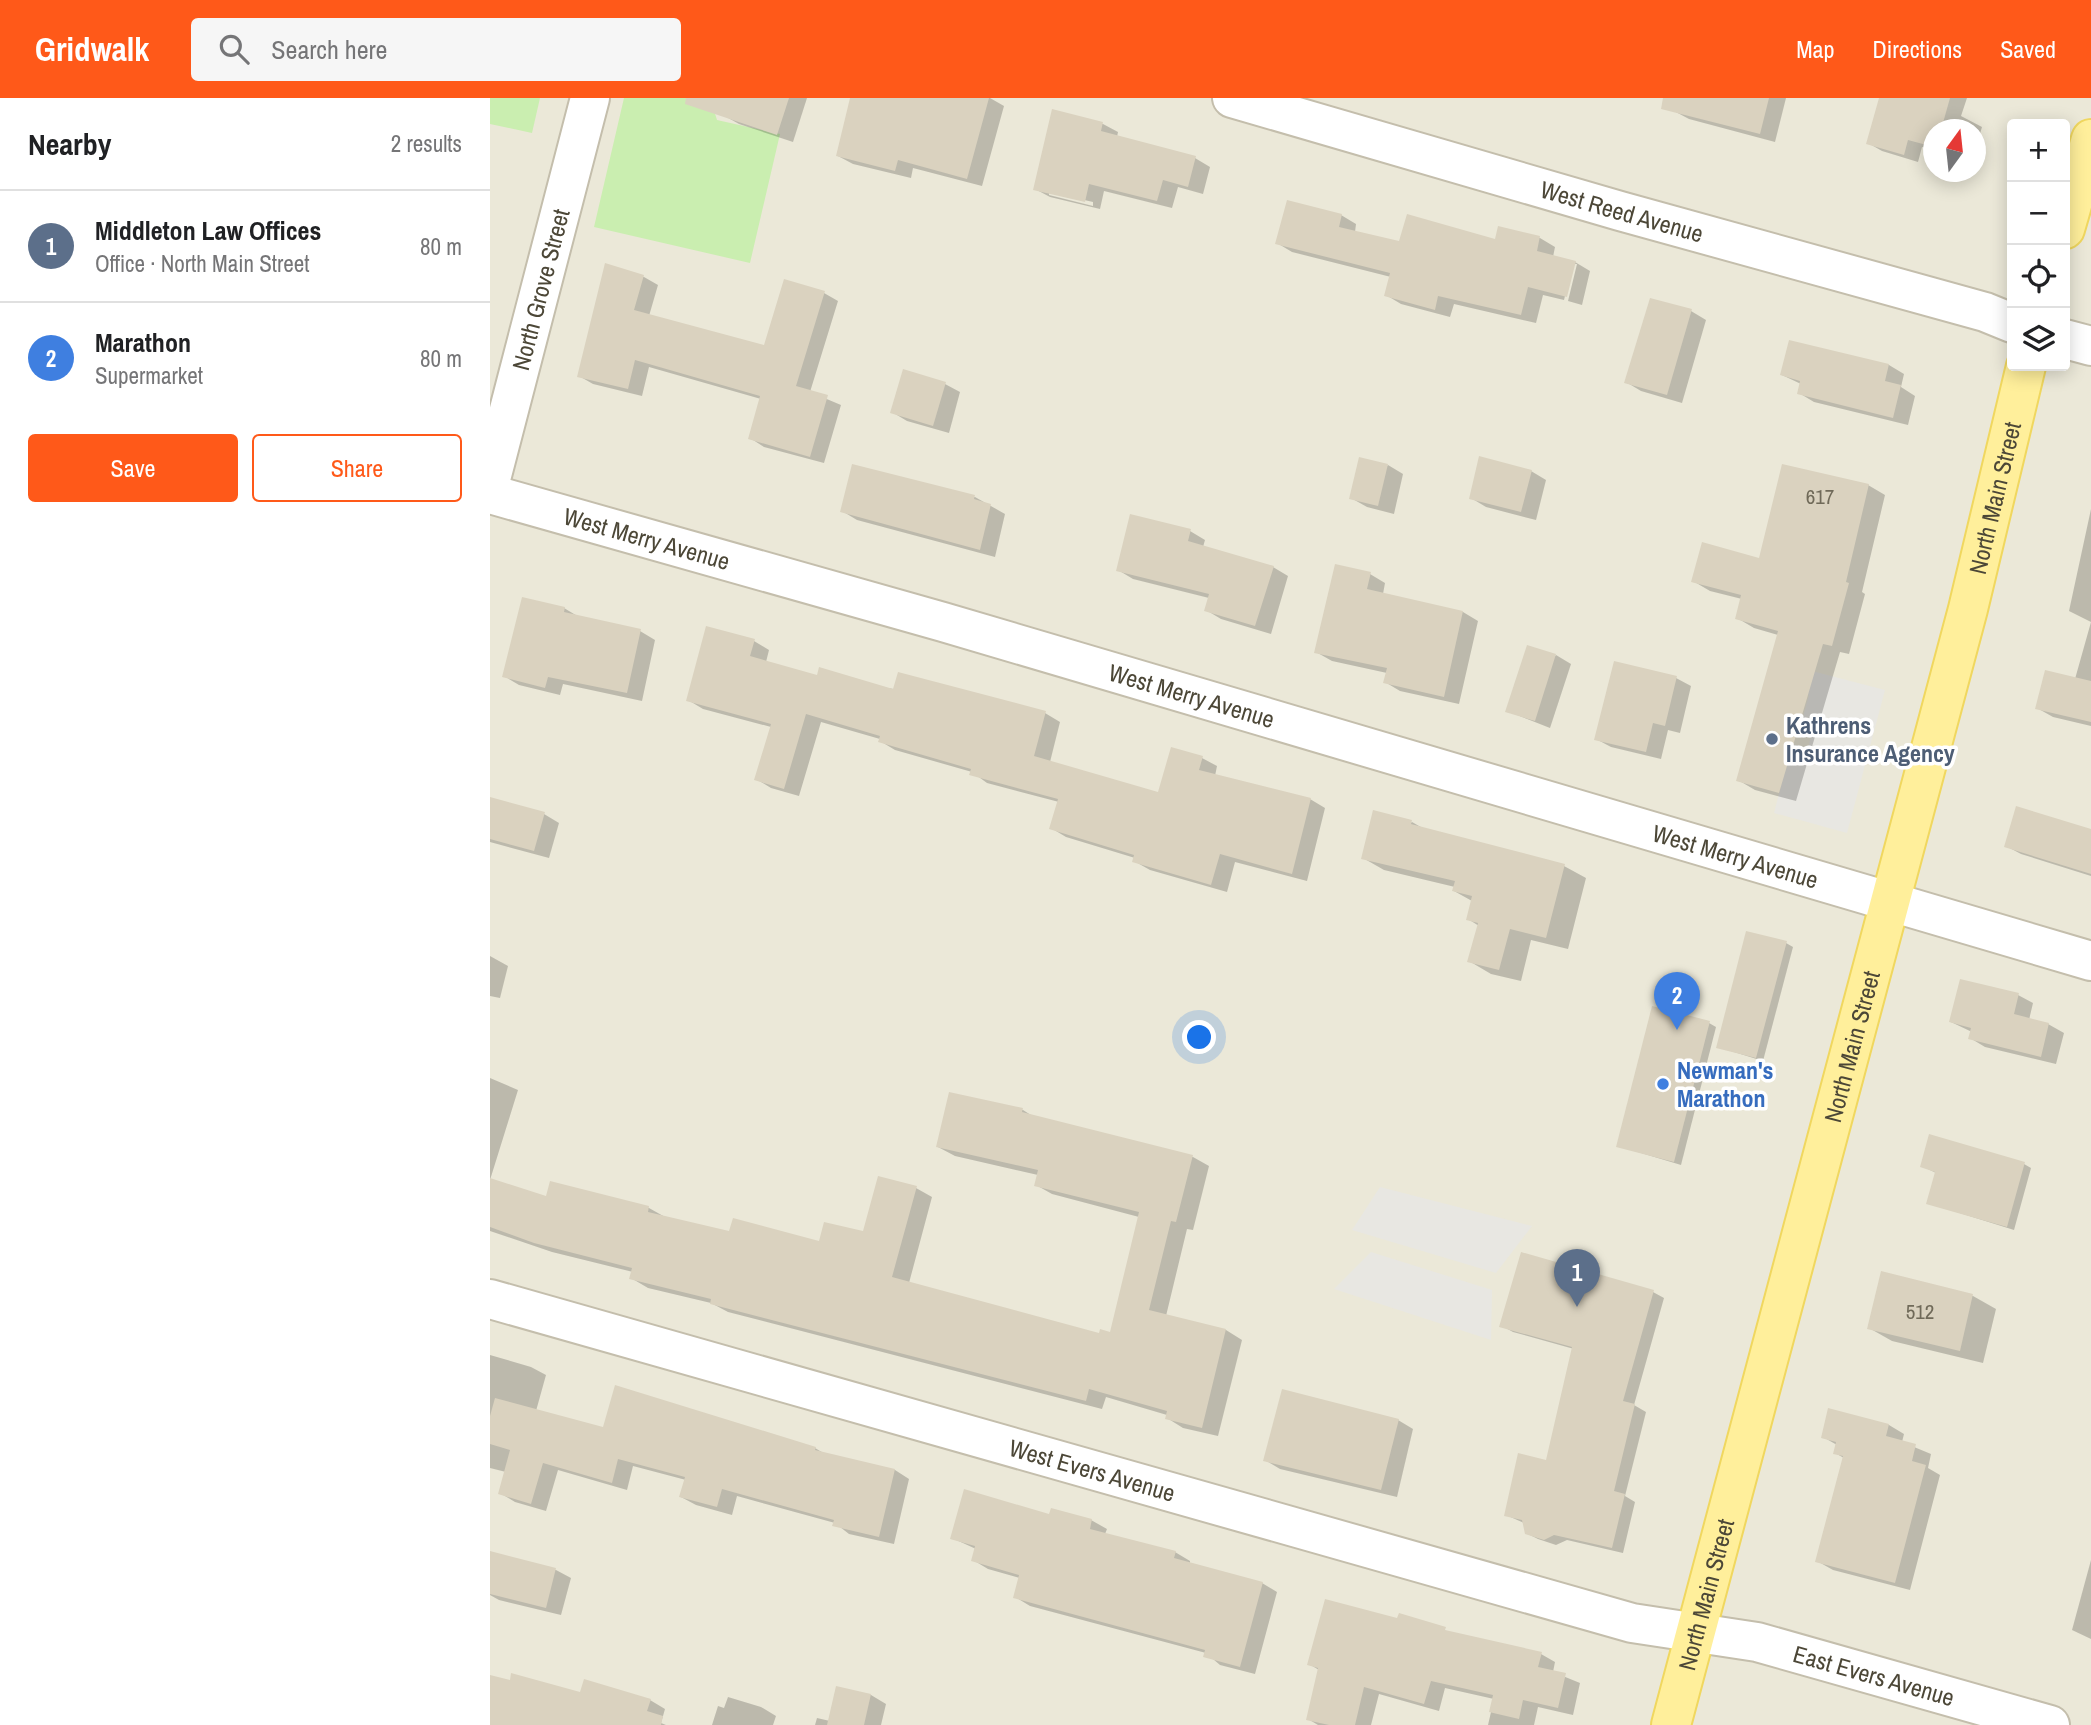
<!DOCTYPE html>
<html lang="en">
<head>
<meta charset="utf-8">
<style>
	:root { --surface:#fff; --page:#f6f6f6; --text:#202124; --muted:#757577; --line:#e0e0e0; --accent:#ff5919 }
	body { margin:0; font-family:"Archivo Narrow",sans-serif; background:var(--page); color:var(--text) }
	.controls { position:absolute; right:21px; top:21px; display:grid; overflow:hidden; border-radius:7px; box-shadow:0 4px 18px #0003 }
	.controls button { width:63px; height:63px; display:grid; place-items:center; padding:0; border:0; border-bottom:2px solid var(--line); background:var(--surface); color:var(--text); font:35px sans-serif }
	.compass { position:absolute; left:1433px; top:21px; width:63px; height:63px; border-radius:50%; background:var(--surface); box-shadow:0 4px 18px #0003; rotate:15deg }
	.you { position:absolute; left:710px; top:940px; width:24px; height:24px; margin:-18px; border:5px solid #fff; border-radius:50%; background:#1a73e8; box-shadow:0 0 0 10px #1a73e833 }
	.badge { display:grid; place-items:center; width:46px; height:46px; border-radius:50%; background:var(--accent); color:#fff; font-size:23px; font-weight:700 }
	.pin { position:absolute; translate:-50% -58px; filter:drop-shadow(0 2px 4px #0008) }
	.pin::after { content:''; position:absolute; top:37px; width:24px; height:21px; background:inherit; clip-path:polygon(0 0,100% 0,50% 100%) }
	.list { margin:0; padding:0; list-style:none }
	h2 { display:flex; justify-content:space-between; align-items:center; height:91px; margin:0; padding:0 28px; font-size:30px }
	h2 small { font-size:23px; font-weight:400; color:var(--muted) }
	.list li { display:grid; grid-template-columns:46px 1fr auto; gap:21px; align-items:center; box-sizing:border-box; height:112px; padding:0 28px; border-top:2px solid var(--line) }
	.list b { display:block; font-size:26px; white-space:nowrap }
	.list p { margin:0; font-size:23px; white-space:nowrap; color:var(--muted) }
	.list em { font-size:23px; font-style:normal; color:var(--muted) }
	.actions { display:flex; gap:14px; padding:21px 28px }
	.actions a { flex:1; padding:16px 0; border:2px solid var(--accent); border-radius:7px; text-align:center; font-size:24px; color:var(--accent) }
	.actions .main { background:var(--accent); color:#fff }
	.icon { flex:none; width:38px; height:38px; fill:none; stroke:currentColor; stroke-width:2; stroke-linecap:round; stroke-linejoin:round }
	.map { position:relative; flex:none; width:1601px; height:1627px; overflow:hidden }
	header { display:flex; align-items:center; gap:42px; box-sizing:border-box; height:98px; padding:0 35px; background:var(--accent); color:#fff }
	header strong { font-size:33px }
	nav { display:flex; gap:38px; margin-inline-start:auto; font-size:24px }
	.search { width:490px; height:63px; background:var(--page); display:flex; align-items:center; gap:18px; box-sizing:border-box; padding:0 24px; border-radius:7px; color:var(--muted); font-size:26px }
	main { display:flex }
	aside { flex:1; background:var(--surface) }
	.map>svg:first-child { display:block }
</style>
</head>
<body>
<header>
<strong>Gridwalk</strong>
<div class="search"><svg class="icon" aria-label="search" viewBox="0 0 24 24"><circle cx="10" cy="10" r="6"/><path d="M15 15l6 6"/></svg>Search here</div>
<nav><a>Map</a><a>Directions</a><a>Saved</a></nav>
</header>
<main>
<aside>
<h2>Nearby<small>2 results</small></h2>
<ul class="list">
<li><span class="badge" style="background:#5c6f8a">1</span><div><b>Middleton Law Offices</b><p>Office · North Main Street</p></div><em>80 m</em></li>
<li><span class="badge" style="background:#3f7fe0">2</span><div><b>Marathon</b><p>Supermarket</p></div><em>80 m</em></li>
</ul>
<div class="actions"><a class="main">Save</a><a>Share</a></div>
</aside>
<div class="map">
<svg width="1601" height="1627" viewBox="0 0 1601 1627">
	<rect width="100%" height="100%" fill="#f7f5eb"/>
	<path fill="#ebe8d8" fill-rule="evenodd" d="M0 0H1601V1627H0ZM1522 26H1575V268H1522ZM1444 32H1486V74H1444Z"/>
	<g fill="#caeeb0">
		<polygon points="0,0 50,0 42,35 0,26"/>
		<polygon points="134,0 207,0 221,3 227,22 290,36 260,165 104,129"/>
	</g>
	<g fill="#e8e7e2">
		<polygon points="1318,572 1395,592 1357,735 1284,715 1302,646 1318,650 1324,627 1312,623 1319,597 1312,595"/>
		<polygon points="890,1089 1042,1128 1006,1175 862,1132"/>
		<polygon points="881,1154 1002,1192 1001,1242 844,1191"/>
	</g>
	<g fill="#0003" fill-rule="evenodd">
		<polygon points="239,0 317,0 303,44 249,26 233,17"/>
		<polygon points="362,0 500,0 514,8 492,88 423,70 421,80 363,66 348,58"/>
		<polygon points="1187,0 1296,0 1285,44 1199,21 1184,13"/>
		<polygon points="1391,0 1477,0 1471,18 1492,29 1486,49 1486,32 1444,32 1444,52 1432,49 1428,64 1392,53 1378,45"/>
		<path d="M563 14 613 26 628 34 627 39 705 60 720 69 713 96 688 89 682 110 614 93 610 111 560 99 545 91ZM559 94 603 104V108L559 97Z"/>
		<polygon points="851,117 866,126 865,134 910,146 1007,144 1010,131 1050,140 1065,149 1063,159 1085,164 1100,173 1092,207 1078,203 1087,166 1083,166 1074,202 1053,197 1046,225 964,206 960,219 911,206 896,197 901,179 802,154 787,145"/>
		<polygon points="116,168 154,179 168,187 159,218 275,249 334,195 348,203 320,294 351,307 334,365 274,349 260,340 271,301 159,269 152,298 103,286 89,278"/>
		<polygon points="1201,213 1216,222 1192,305 1151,293 1136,284"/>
		<polygon points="1300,244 1399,267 1414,276 1411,289 1425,298 1418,327 1324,304 1309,295 1311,286 1292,277"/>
		<polygon points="455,286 470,294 459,335 417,323 402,314"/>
		<polygon points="898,367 913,376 904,416 877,409 861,400"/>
		<polygon points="1041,373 1056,382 1046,422 996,409 981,400"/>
		<polygon points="1378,387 1395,397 1372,494 1375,496 1359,556 1350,554 1306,703 1265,692 1248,682 1288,537 1264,530 1247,520 1252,501 1220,493 1203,483 1271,462"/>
		<polygon points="485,399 515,416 505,459 367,422 352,413"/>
		<polygon points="1601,411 1601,628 1563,619 1547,610 1585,581 1601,524 1579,513"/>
		<polygon points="700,433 715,442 713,449 783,469 798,478 781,536 731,521 716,512 719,500 643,481 628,472"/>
		<polygon points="880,476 895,485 893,496 973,514 988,523 969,606 910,593 895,584 897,575 842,563 826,554"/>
		<polygon points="74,510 89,519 150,533 165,542 152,603 73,586 70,597 29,587 14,578"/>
		<polygon points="264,543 279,552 276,564 328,579 555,615 570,624 560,664 670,696 712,660 727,668 725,678 820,701 835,710 817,783 745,764 737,794 660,772 644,763 645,760 576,739 561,730 569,704 497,685 482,674 405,652 390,643 390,641 331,624 309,698 281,690 266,681 281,629 213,611 198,602"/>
		<polygon points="1066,557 1081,566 1060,630 1017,613"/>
		<polygon points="1186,580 1201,588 1190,635 1178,632 1171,661 1121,649 1106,641"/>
		<polygon points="0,701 54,716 69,725 59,760 0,744"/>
		<polygon points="922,724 936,732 1074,768 1096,780 1078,851 1041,842 1031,883 1001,876 979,863 989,828 978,821 982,803 964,793 965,789 894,772 873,760"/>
		<polygon points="1601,733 1601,778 1531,756 1516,748"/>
		<polygon points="1296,845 1303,849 1273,963 1228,949"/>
		<polygon points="0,858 18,868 10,900 0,898"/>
		<polygon points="1528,897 1543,905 1539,922 1558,926 1574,935 1566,966 1495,949 1480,940 1482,934 1461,924"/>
		<polygon points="1219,925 1226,929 1191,1067 1128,1048"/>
		<polygon points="0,980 28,992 0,1082 57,1100 61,1085 159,1110 175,1119 240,1135 330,1146 374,1136 426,1090 442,1099 419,1185 610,1237 621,1236 649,1119 562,1096 546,1087 548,1077 465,1058 448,1049 460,996 533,1012 544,1019 703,1059 719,1068 703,1132 697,1131 676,1218 736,1232 752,1242 728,1338 693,1330 677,1320 677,1317 616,1299 612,1311 238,1214 221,1205 158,1190 141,1180 143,1174 62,1154 0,1133"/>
		<polygon points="1534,1066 1541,1070 1524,1132 1438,1105 1446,1075 1432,1068"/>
		<polygon points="1392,1175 1483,1198 1506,1211 1493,1265 1402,1243 1379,1230"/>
		<polygon points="1163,1194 1174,1200 1144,1307 1156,1314 1135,1398 1145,1404 1133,1455 1077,1442 1066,1447 1048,1441 1036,1435 1034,1425 1016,1417 1058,1364 1084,1251 1023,1234 1012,1228"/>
		<polygon points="0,1257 41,1269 56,1277 46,1313 114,1331 325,1350 335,1356 405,1372 419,1381 404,1446 359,1436 345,1425 247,1398 242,1417 206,1407 191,1399 196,1382 143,1368 137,1392 68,1372 56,1413 25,1404 10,1395 16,1374 0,1370"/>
		<polygon points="1340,1312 1399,1327 1414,1336 1412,1344 1441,1356 1438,1370 1450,1377 1420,1492 1343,1472 1327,1463 1354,1360 1345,1355 1347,1347 1333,1339"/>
		<polygon points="908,1322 923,1331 907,1399 790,1371 775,1362"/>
		<polygon points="560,1418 601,1422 617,1431 615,1436 685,1454 700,1463 700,1466 772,1485 787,1494 765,1576 730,1567 716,1555 540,1508 525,1499 530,1480 498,1471 483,1462 486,1451 462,1440"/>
		<polygon points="4,1456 66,1472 81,1480 71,1517 9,1502 0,1497"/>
		<polygon points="1601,1462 1601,1541 1582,1532"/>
		<polygon points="910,1517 965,1536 1051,1556 1065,1564 1063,1574 1090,1585 1083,1617 1048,1609 1044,1627 998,1627 1004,1601 955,1590 949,1613 889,1596 881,1627 828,1627 818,1621 829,1572 819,1566 908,1522"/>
		<polygon points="0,1579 91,1597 160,1602 175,1611 171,1625 176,1627 0,1627"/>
		<polygon points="347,1590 381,1597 396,1606 391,1627 325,1627 327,1620 340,1623"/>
		<polygon points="238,1599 271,1609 286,1618 283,1627 222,1627 228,1608 234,1610"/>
	</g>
	<g fill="#dad2bf">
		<polygon points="196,0 299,0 287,37 195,6"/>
		<polygon points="360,0 499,0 477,81 408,62 405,73 346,58"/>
		<polygon points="1173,0 1279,0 1270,36 1171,11"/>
		<polygon points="1389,0 1460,0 1451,32 1444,32 1444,49 1418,42 1414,57 1376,46"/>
		<polygon points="562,11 613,24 611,33 706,58 698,89 673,82 667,103 599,86 595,104 543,92"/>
		<polygon points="797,102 852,116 849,129 909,143 917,116 1005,141 1008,128 1050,138 1047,153 1086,163 1077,199 1038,189 1031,217 948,198 945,212 894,198 900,175 785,146"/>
		<polygon points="115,165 154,177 144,212 274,247 294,181 335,193 306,288 338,297 320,359 258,341 270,298 145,262 138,291 87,279"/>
		<polygon points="1160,200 1202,211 1177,297 1134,285"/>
		<polygon points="1299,242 1399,266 1395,283 1411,287 1403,320 1307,296 1310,283 1290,277"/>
		<polygon points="413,271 456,284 443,328 400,315"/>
		<polygon points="989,358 1042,372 1031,414 979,401"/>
		<polygon points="869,359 898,366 888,408 859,401"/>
		<polygon points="362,366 485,397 484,401 501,406 490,452 350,414"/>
		<polygon points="1292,366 1379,386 1356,484 1359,485 1342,548 1333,546 1289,695 1246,683 1288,533 1245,521 1251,497 1201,484 1212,444 1269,460"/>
		<polygon points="640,416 701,431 698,443 784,468 765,528 714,513 719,496 626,473"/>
		<polygon points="845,466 881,474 877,491 973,513 954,599 893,585 897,570 824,555"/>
		<polygon points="32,499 75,509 74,514 151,531 137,595 58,579 55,590 12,579"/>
		<polygon points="216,528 265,541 260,558 327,577 329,569 403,591 408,574 556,613 544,658 668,694 681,649 713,658 709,672 821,700 802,776 730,756 721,787 642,764 644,757 559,731 568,701 479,677 481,671 388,644 390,638 316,616 294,691 264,682 281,626 196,603"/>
		<polygon points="1037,547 1066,556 1045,623 1015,614"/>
		<polygon points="1124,563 1187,578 1175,628 1163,625 1156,654 1104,642"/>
		<polygon points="1555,572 1601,583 1601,624 1545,611"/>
		<polygon points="0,699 55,714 44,753 0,741"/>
		<polygon points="1526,708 1601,731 1601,776 1514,749"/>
		<polygon points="883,712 922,722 921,726 1075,766 1056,840 1020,831 1009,872 977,864 988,825 976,822 982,798 962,793 965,783 871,761"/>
		<polygon points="1256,833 1297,843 1266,960 1226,950"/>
		<polygon points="1470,881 1529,895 1524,916 1559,925 1551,959 1478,941 1481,930 1459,924"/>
		<polygon points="1162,908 1220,923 1184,1064 1126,1049"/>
		<polygon points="459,994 533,1010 532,1014 703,1057 686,1124 681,1123 659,1212 736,1231 712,1330 675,1321 677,1313 599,1291 596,1303 220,1206 221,1201 139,1181 142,1170 44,1145 0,1129 0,1080 56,1098 60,1083 159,1108 158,1114 239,1133 243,1120 329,1143 334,1124 373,1133 388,1078 427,1088 402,1179 609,1235 610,1231 620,1234 649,1114 544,1088 548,1072 446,1049"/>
		<polygon points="1439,1036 1535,1064 1517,1129 1436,1106 1445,1074 1430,1069"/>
		<polygon points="1031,1154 1164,1192 1133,1303 1145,1306 1124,1393 1135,1396 1122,1450 1064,1437 1054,1442 1035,1436 1032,1422 1014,1418 1028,1355 1056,1362 1082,1249 1009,1229"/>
		<polygon points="1391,1173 1483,1196 1470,1253 1377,1231"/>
		<polygon points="125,1287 326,1349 325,1352 405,1371 389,1439 342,1428 344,1422 232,1391 227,1409 189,1399 195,1379 128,1361 122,1385 53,1365 41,1406 8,1396 20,1352 0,1346 0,1318 5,1300 113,1329"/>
		<polygon points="792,1291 909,1321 891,1392 773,1363"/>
		<polygon points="1338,1310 1399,1326 1396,1338 1426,1346 1422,1363 1436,1367 1405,1485 1325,1464 1353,1358 1343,1356 1346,1344 1331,1340"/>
		<polygon points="474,1391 559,1416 561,1410 602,1421 600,1431 686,1453 684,1460 773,1484 750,1569 713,1559 715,1552 523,1500 529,1477 481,1463 485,1448 460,1441"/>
		<polygon points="0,1453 66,1470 56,1510 0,1496"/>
		<polygon points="835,1501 907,1520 909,1515 956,1529 955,1532 1052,1554 1048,1569 1076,1575 1068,1610 1033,1602 1029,1621 999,1614 1003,1597 941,1583 934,1606 874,1589 865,1627 839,1627 816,1622 828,1570 817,1567"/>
		<polygon points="21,1575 90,1594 94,1581 161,1601 157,1613 173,1618 171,1627 0,1627 0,1577 20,1582"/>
		<polygon points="346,1588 381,1596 374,1627 337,1627"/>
	</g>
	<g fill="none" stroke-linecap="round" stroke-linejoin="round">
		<g stroke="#c4beac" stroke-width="42">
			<g id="minor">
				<path id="s1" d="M742 0 1130 113 1495 214 1522 225"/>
				<polyline points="1575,241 1601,248"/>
				<path id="s2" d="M0 385 100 0"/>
				<path id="s3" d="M0 396 453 524 1601 863"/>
				<path id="s4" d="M0 1201 1142 1525 1267 1544 1560 1627"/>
			</g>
		</g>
		<g stroke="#f0d75f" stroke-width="42">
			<g id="major">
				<polyline points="1575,131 1601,41"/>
				<path id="s5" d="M1181 1627 1478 511 1536 268"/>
			</g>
		</g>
		<use href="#minor" stroke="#fff" stroke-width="38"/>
		<use href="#major" stroke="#ffef9b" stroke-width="38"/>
	</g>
	<circle fill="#5c6f8a" stroke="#fff" stroke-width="2.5" cx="1282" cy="641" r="7"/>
	<circle fill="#3f7fe0" stroke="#fff" stroke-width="2.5" cx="1173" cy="986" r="7"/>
	<g text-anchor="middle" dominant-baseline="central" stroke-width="7" stroke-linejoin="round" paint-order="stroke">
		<g font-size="21" fill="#706a59">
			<text x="1330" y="398">617</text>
			<text x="1430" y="1213">512</text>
		</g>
		<g font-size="24" fill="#4c4737" stroke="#fff">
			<text stroke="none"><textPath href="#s1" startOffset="406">West Reed Avenue</textPath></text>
			<text stroke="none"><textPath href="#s2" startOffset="200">North Grove Street</textPath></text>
			<text stroke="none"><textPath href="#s5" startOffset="1269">North Main Street</textPath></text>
			<text stroke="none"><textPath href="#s3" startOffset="163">West Merry Avenue</textPath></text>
			<text stroke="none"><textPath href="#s3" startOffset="730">West Merry Avenue</textPath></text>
			<text stroke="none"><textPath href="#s3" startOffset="1297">West Merry Avenue</textPath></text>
			<text stroke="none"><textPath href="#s5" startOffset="702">North Main Street</textPath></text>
			<text stroke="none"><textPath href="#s4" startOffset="626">West Evers Avenue</textPath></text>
			<text stroke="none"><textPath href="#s5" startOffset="135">North Main Street</textPath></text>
			<text stroke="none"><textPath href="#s4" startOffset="1435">East Evers Avenue</textPath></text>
		</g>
		<g font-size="24" font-weight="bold" fill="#4e5e75" stroke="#fff" text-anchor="start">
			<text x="1296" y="627">Kathrens<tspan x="1296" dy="28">Insurance Agency</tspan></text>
		</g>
		<g font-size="24" font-weight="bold" fill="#366cbe" stroke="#fff" text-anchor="start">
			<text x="1187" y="972">Newman's<tspan x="1187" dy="28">Marathon</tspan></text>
		</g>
	</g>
</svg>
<div class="controls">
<button>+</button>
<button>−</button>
<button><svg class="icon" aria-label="locate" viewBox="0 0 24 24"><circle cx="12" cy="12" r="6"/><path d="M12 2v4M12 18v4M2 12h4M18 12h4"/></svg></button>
<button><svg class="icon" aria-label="layers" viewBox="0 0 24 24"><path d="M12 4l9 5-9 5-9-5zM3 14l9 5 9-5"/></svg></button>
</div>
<svg class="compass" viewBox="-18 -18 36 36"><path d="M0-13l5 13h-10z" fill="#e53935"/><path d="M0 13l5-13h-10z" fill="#757577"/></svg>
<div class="you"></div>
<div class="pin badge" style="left:1087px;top:1209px;background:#5c6f8a">1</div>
<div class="pin badge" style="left:1187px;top:932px;background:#3f7fe0">2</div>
</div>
</main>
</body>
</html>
